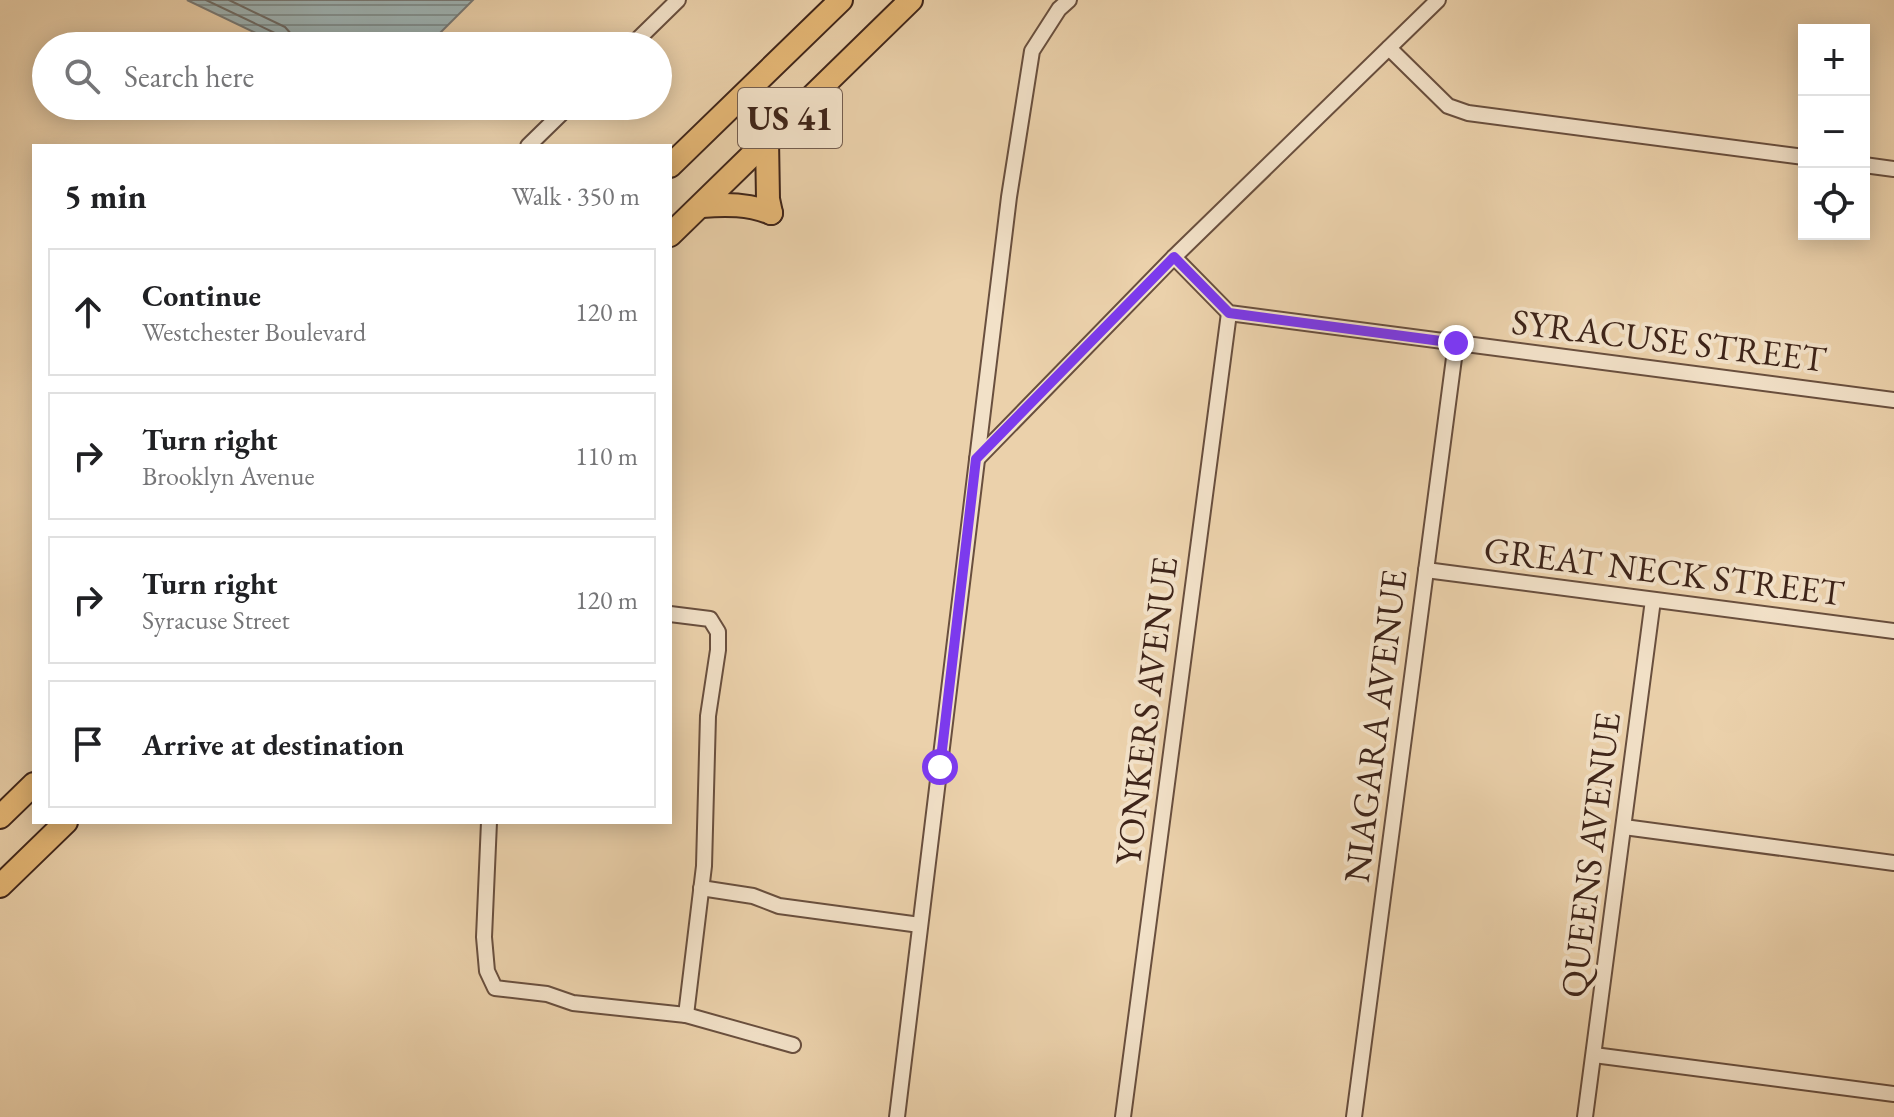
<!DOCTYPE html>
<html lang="en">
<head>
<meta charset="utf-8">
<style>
	:root { --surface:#fff; --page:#f2f2f2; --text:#202124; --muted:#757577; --line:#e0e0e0 }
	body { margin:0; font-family:"EB Garamond",serif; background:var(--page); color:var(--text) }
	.controls { position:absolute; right:24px; top:24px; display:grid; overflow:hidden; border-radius:0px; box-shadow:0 4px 20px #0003 }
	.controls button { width:72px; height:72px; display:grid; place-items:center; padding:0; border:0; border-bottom:2px solid var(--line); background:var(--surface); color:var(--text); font:40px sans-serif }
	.stop { position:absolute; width:24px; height:24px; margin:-18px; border:6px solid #7c3aed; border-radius:50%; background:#fff }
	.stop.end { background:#7c3aed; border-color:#fff; box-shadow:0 2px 8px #0008 }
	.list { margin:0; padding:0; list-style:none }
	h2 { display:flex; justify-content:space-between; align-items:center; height:104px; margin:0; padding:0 32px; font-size:34px }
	h2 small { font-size:26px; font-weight:400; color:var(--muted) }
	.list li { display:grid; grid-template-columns:52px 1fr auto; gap:24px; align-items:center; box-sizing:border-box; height:128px; margin:0 16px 16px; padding:0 16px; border:2px solid var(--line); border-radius:0px }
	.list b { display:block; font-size:30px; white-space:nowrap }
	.list p { margin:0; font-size:26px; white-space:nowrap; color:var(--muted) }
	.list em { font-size:26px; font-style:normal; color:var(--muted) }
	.icon { flex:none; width:44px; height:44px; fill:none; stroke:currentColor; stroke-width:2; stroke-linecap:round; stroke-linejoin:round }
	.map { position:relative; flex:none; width:1894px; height:1117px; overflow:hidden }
	.search { position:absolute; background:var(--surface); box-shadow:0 4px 20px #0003; left:32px; top:32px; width:640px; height:88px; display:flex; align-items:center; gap:20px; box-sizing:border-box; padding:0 28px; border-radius:44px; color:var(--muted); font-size:30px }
	.panel { position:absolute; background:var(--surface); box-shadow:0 4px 20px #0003; left:32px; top:144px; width:640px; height:680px; border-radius:0px }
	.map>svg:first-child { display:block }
</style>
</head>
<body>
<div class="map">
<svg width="1894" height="1117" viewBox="0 0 1894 1117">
	<defs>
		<pattern id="water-rules" width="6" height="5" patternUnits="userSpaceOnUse" patternTransform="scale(2)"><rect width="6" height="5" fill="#9eb4b5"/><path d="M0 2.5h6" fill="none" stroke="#829292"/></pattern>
	</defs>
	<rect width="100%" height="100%" fill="#ebd1ab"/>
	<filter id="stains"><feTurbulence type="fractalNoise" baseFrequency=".0025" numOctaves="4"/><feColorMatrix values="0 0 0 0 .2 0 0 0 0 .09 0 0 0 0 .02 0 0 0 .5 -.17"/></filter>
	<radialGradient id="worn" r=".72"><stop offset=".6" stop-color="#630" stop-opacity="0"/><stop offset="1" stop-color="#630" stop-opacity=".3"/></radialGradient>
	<polygon fill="url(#water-rules)" stroke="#787a77" stroke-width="2" points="187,0 473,0 427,46 283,46"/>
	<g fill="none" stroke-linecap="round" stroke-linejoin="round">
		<g stroke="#6e6c67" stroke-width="2">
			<polyline points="206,0 279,35 284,46"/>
			<polyline points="229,0 285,27 292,35 294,46"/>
		</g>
		<g stroke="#694f3e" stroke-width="18">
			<g id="street">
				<polyline points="631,46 678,0"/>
				<polyline points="1389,48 1448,106 1468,113 1804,157"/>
				<polyline points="528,146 569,106"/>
				<polyline points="1864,165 1894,169"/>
				<polyline points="1174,257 1229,313 1894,400"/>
				<polyline points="977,459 1174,257 1438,0"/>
				<polyline points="1426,570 1894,631"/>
				<polyline points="489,822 484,937 487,971 495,988 547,994 573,1003 686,1015 704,866 708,716 718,650 718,632 710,619 670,614"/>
				<polyline points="1624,827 1894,863"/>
				<polyline points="701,888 753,896 779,906 920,925"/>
				<polyline points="686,1015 793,1045"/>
				<polyline points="1594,1055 1894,1094"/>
				<polyline points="897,1117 1009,197 1032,51 1059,9 1069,0"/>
				<polyline points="1123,1117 1229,313"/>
				<polyline points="1354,1117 1456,343"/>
				<polyline points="1585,1117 1653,600"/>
			</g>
		</g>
		<g stroke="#3e2419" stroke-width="26">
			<g id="primary">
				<polyline points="767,140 768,199 771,213"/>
				<polyline points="670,166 841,0"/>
				<path d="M702 206C726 204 749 204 771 213"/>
				<polyline points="670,235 911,0"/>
				<polyline points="0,817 34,784"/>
				<polyline points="0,886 66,822"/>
			</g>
		</g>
		<use href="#street" stroke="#f2e1c8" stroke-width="14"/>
		<use href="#primary" stroke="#e6b876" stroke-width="22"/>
	</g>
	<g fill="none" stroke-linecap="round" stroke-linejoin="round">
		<polyline stroke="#7c3aed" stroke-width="10" points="940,767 976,459 1174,257 1229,313 1456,343"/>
	</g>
	<g text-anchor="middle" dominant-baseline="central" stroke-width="8" stroke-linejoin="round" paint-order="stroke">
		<rect fill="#f2e1c8" stroke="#745d4e" stroke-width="2" x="738" y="88" width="104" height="60" rx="6"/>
		<g font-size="34" font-weight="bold" fill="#3e2419">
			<text x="790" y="118">US 41</text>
		</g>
		<g font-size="36" fill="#3e2419" stroke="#f2e1c8">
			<text transform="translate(1669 340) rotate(7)">SYRACUSE STREET</text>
			<text transform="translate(1664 571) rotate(7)">GREAT NECK STREET</text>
			<text transform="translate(1146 711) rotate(-83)">YONKERS AVENUE</text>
			<text transform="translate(1375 726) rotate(-83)">NIAGARA AVENUE</text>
			<text transform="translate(1590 855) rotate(-83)">QUEENS AVENUE</text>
		</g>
	</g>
	<rect width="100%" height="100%" filter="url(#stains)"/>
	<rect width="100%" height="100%" fill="url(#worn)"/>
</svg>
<div class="controls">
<button>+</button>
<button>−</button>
<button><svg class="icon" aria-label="locate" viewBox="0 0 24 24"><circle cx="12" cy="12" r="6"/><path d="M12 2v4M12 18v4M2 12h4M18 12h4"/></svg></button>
</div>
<div class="stop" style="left:940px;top:767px"></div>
<div class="stop end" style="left:1456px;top:343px"></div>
<div class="search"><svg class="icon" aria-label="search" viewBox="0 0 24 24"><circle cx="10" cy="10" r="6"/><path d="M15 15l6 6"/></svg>Search here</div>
<section class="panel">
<h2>5 min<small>Walk · 350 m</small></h2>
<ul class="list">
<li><svg class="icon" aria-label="ahead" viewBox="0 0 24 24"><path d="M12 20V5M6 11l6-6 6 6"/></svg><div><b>Continue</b><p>Westchester Boulevard</p></div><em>120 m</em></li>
<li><svg class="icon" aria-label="right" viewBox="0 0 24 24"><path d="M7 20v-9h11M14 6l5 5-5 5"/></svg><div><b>Turn right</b><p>Brooklyn Avenue</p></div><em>110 m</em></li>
<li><svg class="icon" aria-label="right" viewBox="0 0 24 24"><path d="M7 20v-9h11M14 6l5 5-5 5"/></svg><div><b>Turn right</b><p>Syracuse Street</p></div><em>120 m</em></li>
<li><svg class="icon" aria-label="arrive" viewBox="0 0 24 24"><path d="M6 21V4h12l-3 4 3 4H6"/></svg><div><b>Arrive at destination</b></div></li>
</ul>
</section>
</div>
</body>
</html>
